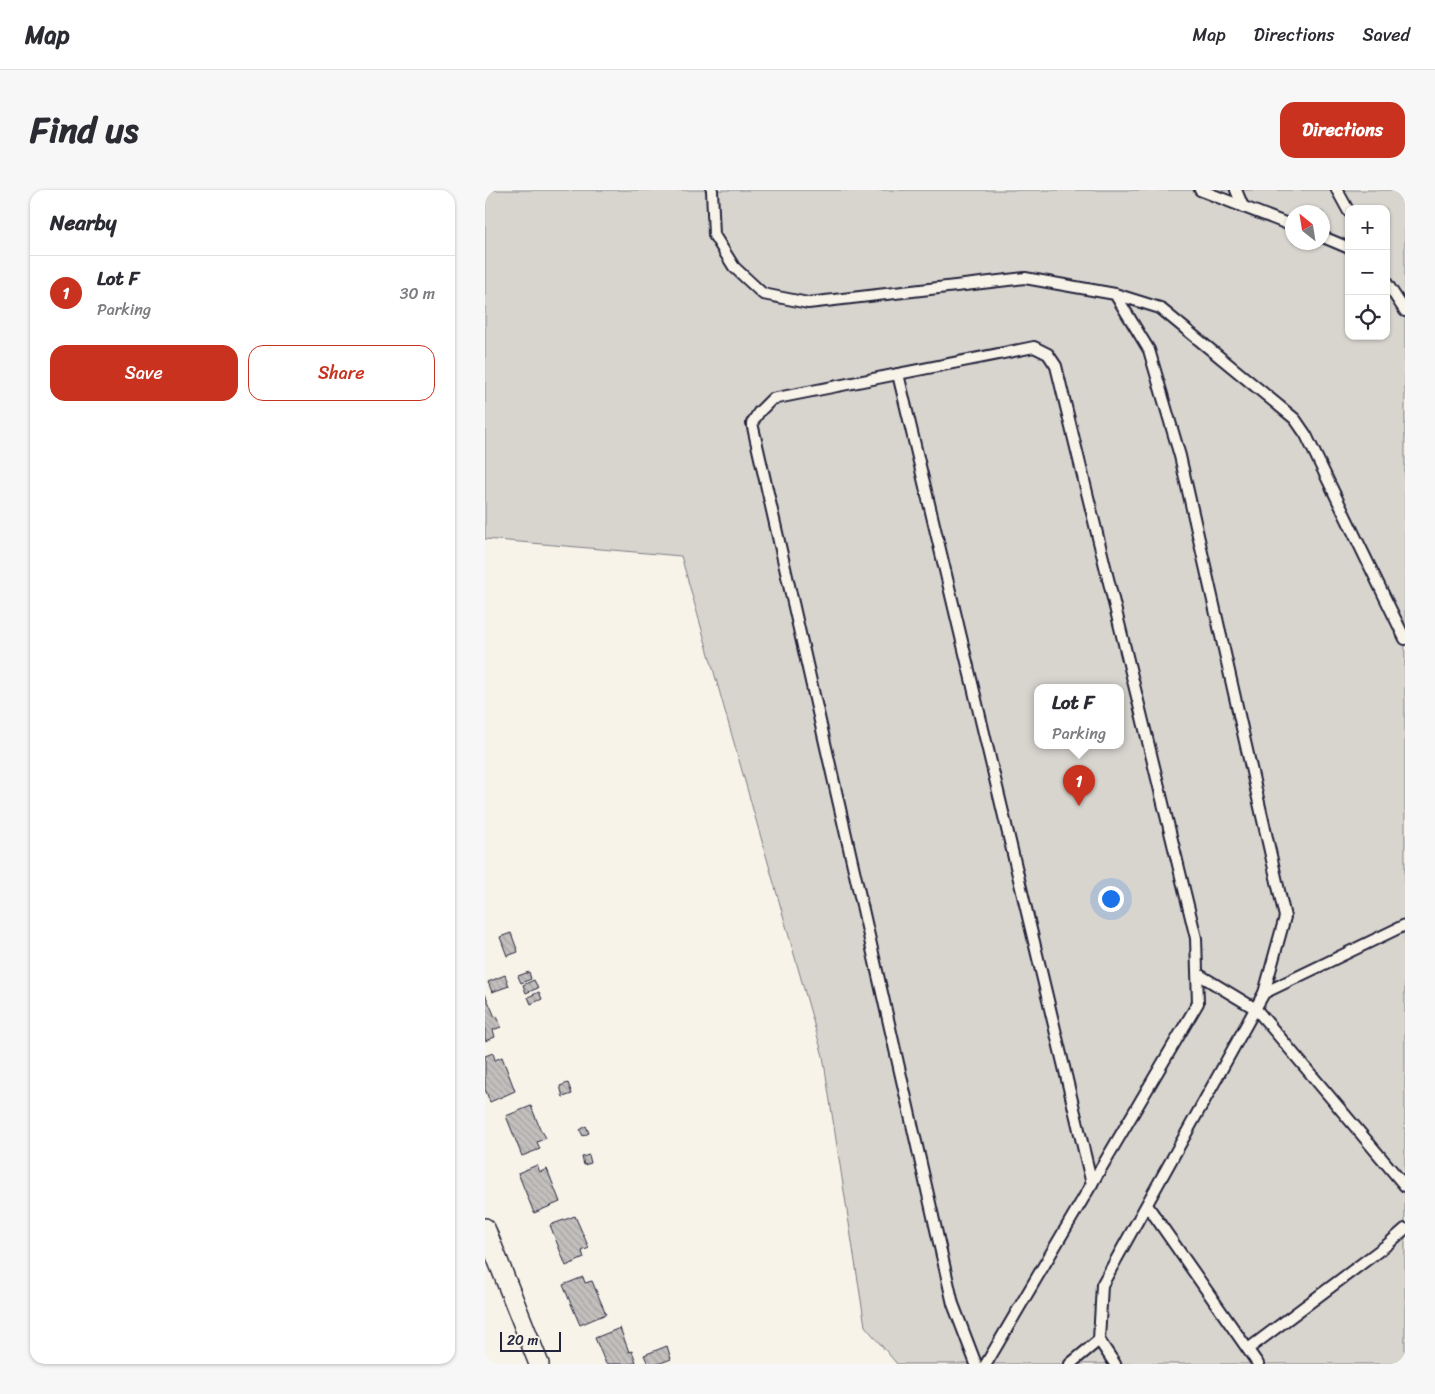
<!DOCTYPE html>
<html lang="en">
<head>
<meta charset="utf-8">
<style>
	:root { --surface:#fff; --page:#f7f7f7; --text:#2b2b33; --muted:#7c7c81; --line:#e1e1e2; --accent:#c8321e }
	body { margin:0; font-family:Sriracha,sans-serif; background:var(--page); color:var(--text) }
	.controls { position:absolute; right:15px; top:15px; display:grid; overflow:hidden; border-radius:10px; box-shadow:0 1px 4px #0004 }
	.controls button { width:45px; height:45px; display:grid; place-items:center; padding:0; border:0; border-bottom:1px solid var(--line); background:var(--surface); color:var(--text); font:25px sans-serif }
	.compass { position:absolute; left:800px; top:15px; width:45px; height:45px; border-radius:50%; background:var(--surface); box-shadow:0 1px 4px #0004; rotate:330deg }
	.scale { position:absolute; left:15px; bottom:12px; width:61px; box-sizing:border-box; padding-left:5px; border:2px solid #22223b; border-top:0; font-size:14px; line-height:18px; white-space:nowrap; color:#22223b; -webkit-text-stroke:4px #f7f3e8; paint-order:stroke }
	.you { position:absolute; left:625px; top:708px; width:18px; height:18px; margin:-12px; border:4px solid #fff; border-radius:50%; background:#1a73e8; box-shadow:0 0 0 8px #1a73e833 }
	.badge { display:grid; place-items:center; width:32px; height:32px; border-radius:50%; background:var(--accent); color:#fff; font-size:16px; font-weight:700 }
	.pin { position:absolute; translate:-50% -41px; filter:drop-shadow(0 1px 2px #0008) }
	.pin::after { content:''; position:absolute; top:26px; width:18px; height:15px; background:inherit; clip-path:polygon(0 0,100% 0,50% 100%) }
	.popup { position:absolute; left:549px; top:494px; width:90px; height:65px; box-sizing:border-box; display:grid; place-content:center; border-radius:10px; background:var(--surface); filter:drop-shadow(0 1px 4px #0005); font-size:16px; white-space:nowrap; color:var(--muted) }
	.popup b { font-size:19px; color:var(--text) }
	.popup::after { content:''; position:absolute; left:50%; top:100%; margin-left:-10px; border:10px solid transparent; border-top-color:var(--surface) }
	.list { margin:0; padding:0; list-style:none }
	h2 { display:flex; justify-content:space-between; align-items:center; height:65px; margin:0; padding:0 20px; font-size:21px }
	h2 small { font-size:16px; font-weight:400; color:var(--muted) }
	.list li { display:grid; grid-template-columns:32px 1fr auto; gap:15px; align-items:center; box-sizing:border-box; height:75px; padding:0 20px; border-top:1px solid var(--line) }
	.list b { display:block; font-size:19px; white-space:nowrap }
	.list p { margin:0; font-size:16px; white-space:nowrap; color:var(--muted) }
	.list em { font-size:16px; font-style:normal; color:var(--muted) }
	.actions { display:flex; gap:10px; padding:15px 20px }
	.actions a { flex:1; padding:11px 0; border:1px solid var(--accent); border-radius:15px; text-align:center; font-size:18px; color:var(--accent) }
	.actions .main { background:var(--accent); color:#fff }
	.icon { flex:none; width:28px; height:28px; fill:none; stroke:currentColor; stroke-width:2; stroke-linecap:round; stroke-linejoin:round }
	.map { position:relative; flex:none; width:920px; height:1174px; overflow:hidden; border-radius:15px }
	header { display:flex; align-items:center; gap:30px; box-sizing:border-box; height:70px; padding:0 25px; background:var(--surface); border-bottom:1px solid var(--line) }
	header strong { font-size:24px }
	nav { display:flex; gap:28px; margin-inline-start:auto; font-size:18px }
	.intro { display:flex; align-items:center; justify-content:space-between; box-sizing:border-box; height:120px; padding:0 30px }
	h1 { margin:0; font-size:35px }
	.button { padding:12px 22px; border-radius:15px; background:var(--accent); color:#fff; font-size:18px; font-weight:700 }
	main { display:flex; gap:30px; padding:0 30px }
	aside { flex:1; background:var(--surface); border-radius:15px; box-shadow:0 1px 4px #0004 }
	.map>svg:first-child { display:block }
</style>
</head>
<body>
<header>
<strong>Map</strong>
<nav><a>Map</a><a>Directions</a><a>Saved</a></nav>
</header>
<div class="intro"><h1>Find us</h1><a class="button">Directions</a></div>
<main>
<aside>
<h2>Nearby<small></small></h2>
<ul class="list">
<li><span class="badge">1</span><div><b>Lot F</b><p>Parking</p></div><em>30 m</em></li>
</ul>
<div class="actions"><a class="main">Save</a><a>Share</a></div>
</aside>
<div class="map">
<svg width="920" height="1174" viewBox="0 0 920 1174">
	<defs>
		<pattern id="building-back-hatch" width="6" height="6" patternUnits="userSpaceOnUse" patternTransform="scale(1.25)"><rect width="6" height="6" fill="#c2bfbd"/><path d="M-1 5l2 2M0 0l6 6M5-1l2 2" fill="none" stroke="#a6a4a3"/></pattern>
	</defs>
	<rect width="100%" height="100%" fill="#f7f3e8"/>
	<filter id="ink" filterUnits="userSpaceOnUse"><feTurbulence type="fractalNoise" baseFrequency=".02" numOctaves="2"/><feDisplacementMap in="SourceGraphic" scale="10" xChannelSelector="R" yChannelSelector="G"/><feConvolveMatrix kernelMatrix="1 2 1 2 8 2 1 2 1" color-interpolation-filters="sRGB"/></filter>
	<g filter="url(#ink)">
		<path fill="#d8d5cf" stroke="#7d7c85" fill-rule="evenodd" d="M0 0H920V1174H412L380 1136 338 866 196 366 0 349ZM864 19H901V146H864ZM808 22H838V52H808ZM553 497H635V555H553Z"/>
		<g fill="url(#building-back-hatch)" stroke="#22223b">
			<polygon points="26,743 33,762 22,766 15,747"/>
			<polygon points="44,782 46,789 36,793 33,786"/>
			<polygon points="20,785 24,796 7,802 3,792"/>
			<polygon points="49,790 53,798 41,803 38,795"/>
			<polygon points="54,802 57,809 46,814 43,807"/>
			<polygon points="0,804 10,827 12,826 16,837 8,840 10,847 0,851"/>
			<polygon points="8,863 10,870 17,867 30,901 5,912 0,899 0,866"/>
			<polygon points="83,893 87,904 78,907 75,896"/>
			<polygon points="46,916 56,941 57,941 61,948 52,952 55,959 37,966 21,926"/>
			<polygon points="101,936 104,943 98,946 95,940"/>
			<polygon points="104,965 106,973 99,975 97,967"/>
			<polygon points="52,975 55,982 62,979 75,1012 49,1023 33,983"/>
			<polygon points="90,1026 104,1058 97,1061 99,1068 81,1076 65,1035"/>
			<polygon points="98,1087 100,1093 107,1091 121,1124 95,1135 78,1095"/>
			<polygon points="135,1138 144,1162 147,1161 151,1172 146,1174 121,1174 110,1148"/>
			<polygon points="182,1156 186,1169 173,1174 163,1174 159,1165"/>
		</g>
		<g fill="none" stroke-linecap="round" stroke-linejoin="round">
			<g stroke="#22223b" stroke-width="14">
				<g id="lane">
					<polyline points="227,0 229,45 249,77 278,104 323,113 540,88 630,104 664,160 695,266 800,727 779,803 617,1095 614,1150 630,1174"/>
					<polyline points="715,0 808,36"/>
					<polyline points="751,0 758,17"/>
					<polyline points="852,0 864,22"/>
					<polyline points="838,47 864,58"/>
					<polyline points="901,92 920,121"/>
					<polyline points="630,104 675,118 810,229 821,245 920,449"/>
					<polyline points="413,184 607,994"/>
					<polyline points="713,784 771,819 920,996"/>
					<polyline points="779,803 920,735"/>
					<polyline points="662,1015 773,1174"/>
					<polyline points="763,1159 903,1054 920,1039"/>
					<polyline points="491,1174 468,1114 267,233 274,222 287,209 549,157 563,164 571,176 711,748 713,813 501,1174"/>
					<polyline points="585,1174 614,1150"/>
				</g>
			</g>
			<g stroke="#22223b" stroke-width="22">
				<polyline id="street" points="0,1038 54,1174"/>
			</g>
			<use href="#lane" stroke="#f7f3e8" stroke-width="10"/>
			<use href="#street" stroke="#f7f3e8" stroke-width="19"/>
		</g>
	</g>
</svg>
<div class="controls">
<button>+</button>
<button>−</button>
<button><svg class="icon" aria-label="locate" viewBox="0 0 24 24"><circle cx="12" cy="12" r="6"/><path d="M12 2v4M12 18v4M2 12h4M18 12h4"/></svg></button>
</div>
<svg class="compass" viewBox="-18 -18 36 36"><path d="M0-13l5 13h-10z" fill="#e53935"/><path d="M0 13l5-13h-10z" fill="#7c7c81"/></svg>
<div class="scale">20 m</div>
<div class="you"></div>
<div class="pin badge" style="left:594px;top:616px">1</div>
<div class="popup"><b>Lot F</b>Parking</div>
</div>
</main>
</body>
</html>
